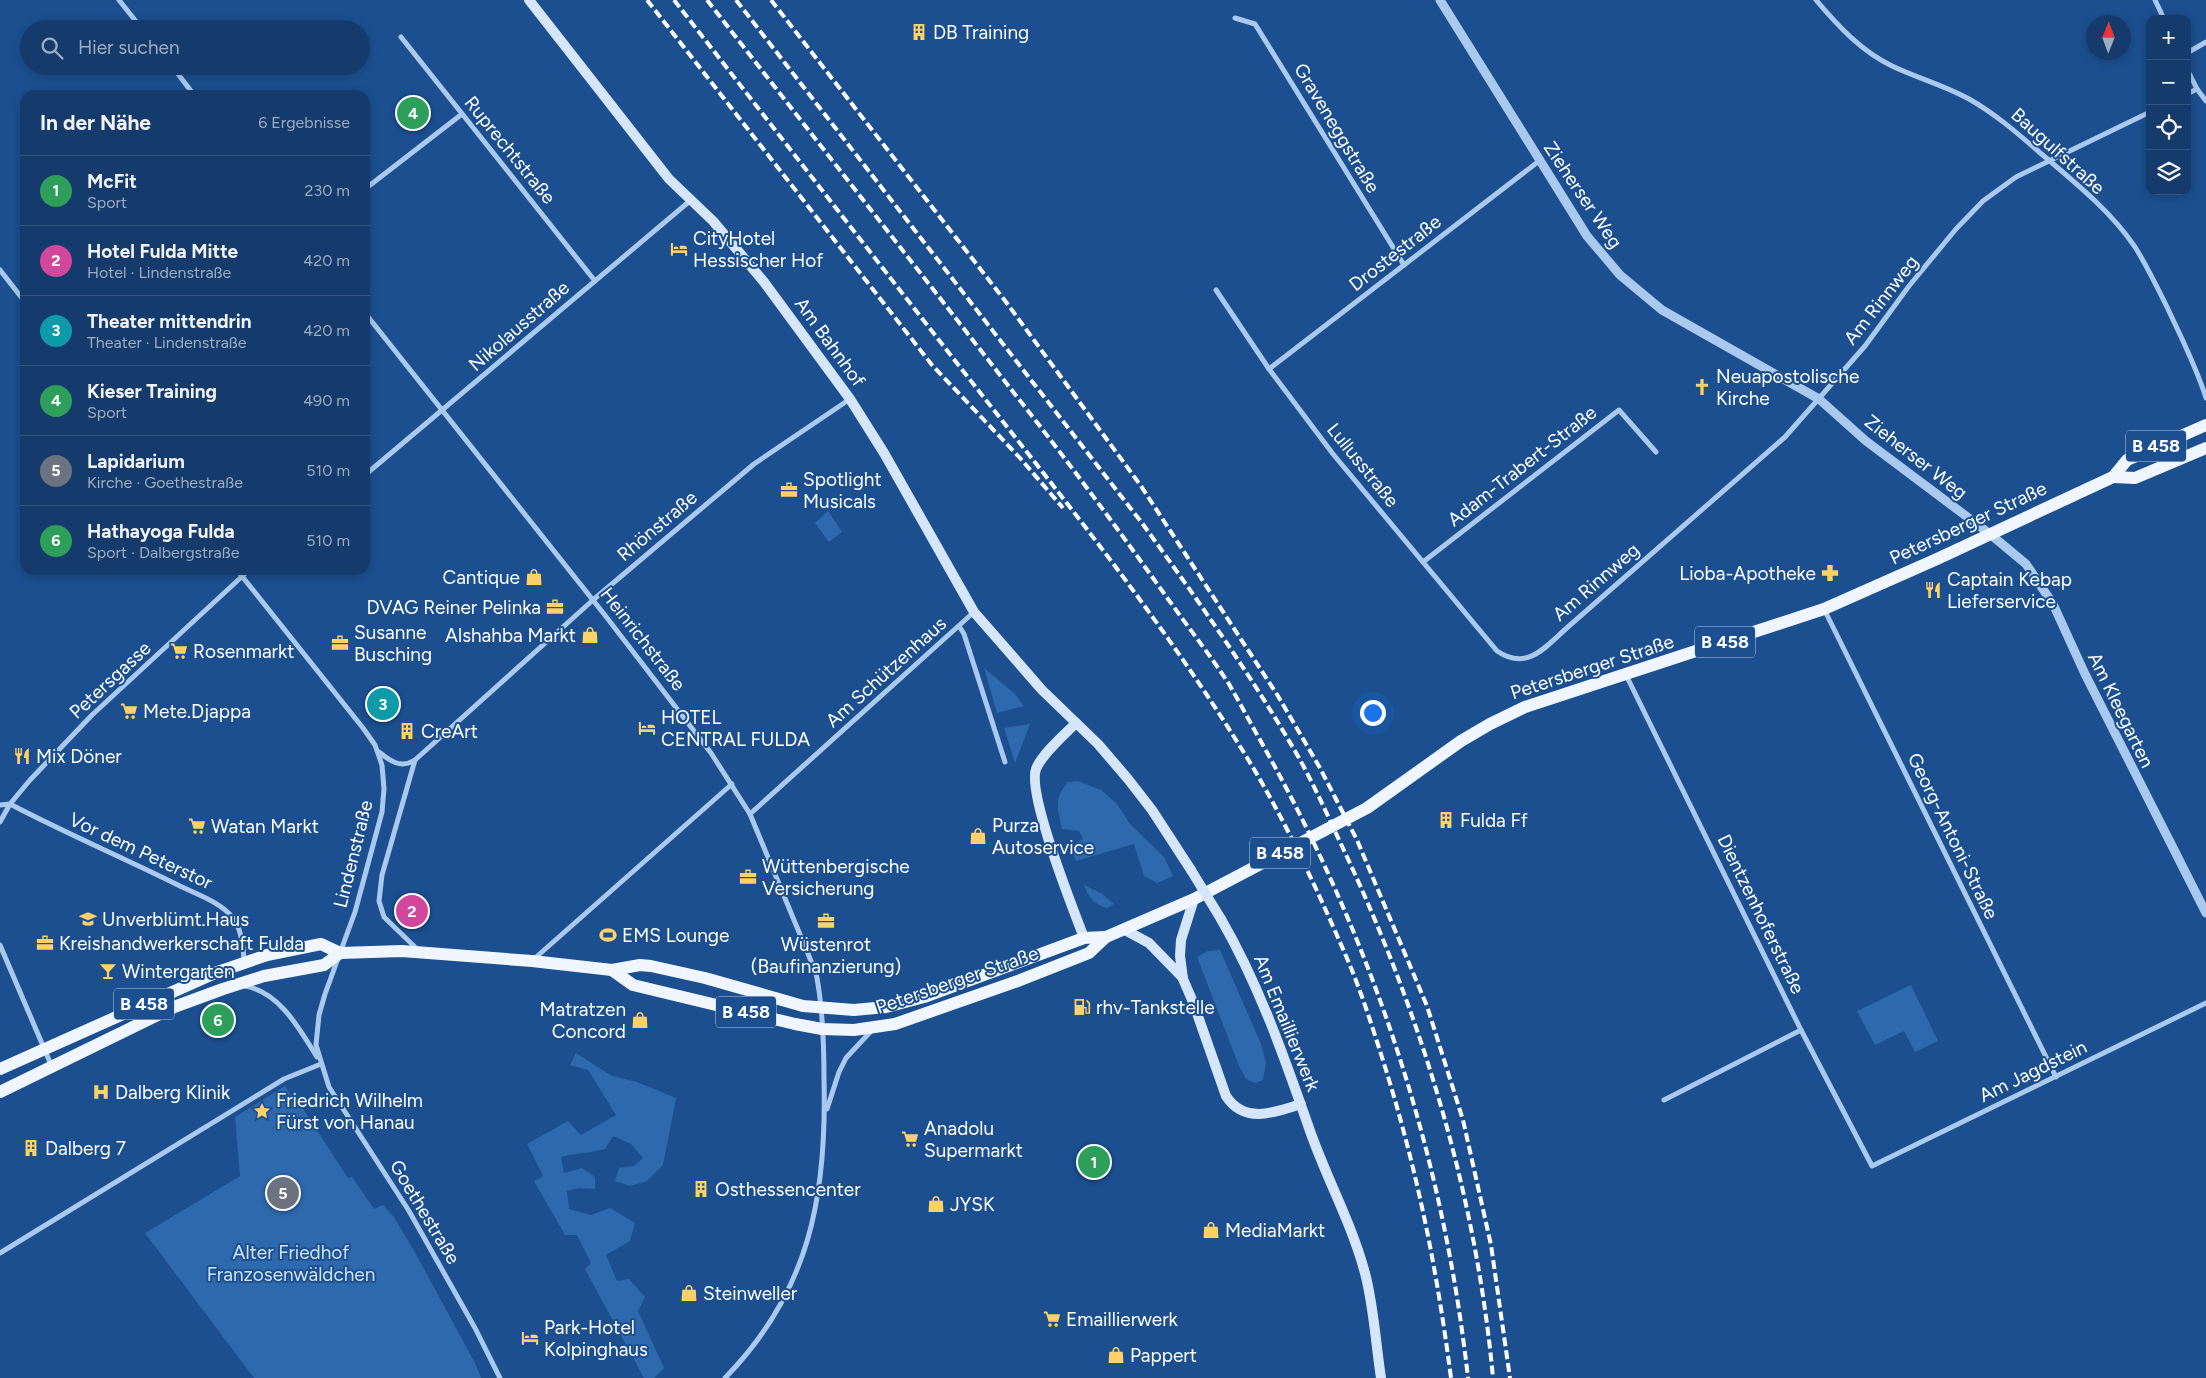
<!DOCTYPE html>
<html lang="de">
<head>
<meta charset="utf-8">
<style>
	:root { --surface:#143b6b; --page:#1d4271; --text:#f1f3f6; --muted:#9dadc1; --line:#33557e; --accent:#8c9099 }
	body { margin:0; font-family:Figtree,sans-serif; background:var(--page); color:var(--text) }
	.controls { position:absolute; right:15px; top:15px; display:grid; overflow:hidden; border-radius:10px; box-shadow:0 2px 8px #0003 }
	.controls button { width:45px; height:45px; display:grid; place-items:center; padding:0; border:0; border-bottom:1px solid var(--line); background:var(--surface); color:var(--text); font:25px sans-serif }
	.compass { position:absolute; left:2086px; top:15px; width:45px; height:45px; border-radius:50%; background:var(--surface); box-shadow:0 2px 8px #0003; rotate:1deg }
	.you { position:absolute; left:1372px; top:712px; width:18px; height:18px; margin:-12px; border:4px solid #fff; border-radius:50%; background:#1a73e8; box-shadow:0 0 0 8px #1a73e833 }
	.badge { display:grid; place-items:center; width:32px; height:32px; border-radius:50%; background:var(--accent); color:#fff; font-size:16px; font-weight:700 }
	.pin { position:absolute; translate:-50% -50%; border:2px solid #fff; box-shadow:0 1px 5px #0006 }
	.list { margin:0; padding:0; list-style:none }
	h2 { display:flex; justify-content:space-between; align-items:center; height:65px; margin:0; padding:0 20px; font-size:21px }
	h2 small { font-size:16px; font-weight:400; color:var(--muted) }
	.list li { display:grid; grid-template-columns:32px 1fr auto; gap:15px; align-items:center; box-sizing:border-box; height:70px; padding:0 20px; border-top:1px solid var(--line) }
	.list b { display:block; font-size:19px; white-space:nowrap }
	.list p { margin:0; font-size:16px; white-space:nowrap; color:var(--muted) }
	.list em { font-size:16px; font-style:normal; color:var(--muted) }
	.icon { flex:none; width:28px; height:28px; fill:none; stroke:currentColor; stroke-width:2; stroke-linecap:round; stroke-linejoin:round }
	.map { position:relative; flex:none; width:2206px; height:1378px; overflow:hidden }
	.search { position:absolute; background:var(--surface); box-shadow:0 2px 8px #0003; left:20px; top:20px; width:350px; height:55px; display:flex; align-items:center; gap:12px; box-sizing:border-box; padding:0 18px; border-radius:28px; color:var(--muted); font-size:19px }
	.panel { position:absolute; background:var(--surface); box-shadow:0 2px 8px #0003; left:20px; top:90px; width:350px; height:485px; border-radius:15px }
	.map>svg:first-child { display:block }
</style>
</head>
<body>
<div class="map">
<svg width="2206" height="1378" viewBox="0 0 2206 1378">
	<rect width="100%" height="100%" fill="#1b4f8f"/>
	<g fill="#2e69ad">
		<polygon points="828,511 842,532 829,542 815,523"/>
		<polygon points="984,668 1015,694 1024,706 997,713"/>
		<polygon points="1030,724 1015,763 1004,728"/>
		<path d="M1078 781 1101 790 1117 804 1130 824 1164 857 1173 876 1157 883 1144 876 1134 844 1076 861 1070 847 1083 839 1079 831 1062 829C1058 808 1053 799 1068 782Z"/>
		<path d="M1084 885 1101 893 1114 904 1107 908C1095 905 1088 897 1084 885Z"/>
		<polygon points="1220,950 1261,1044 1266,1063 1263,1080 1255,1083 1246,1079 1239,1066 1197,957 1208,951"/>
		<polygon points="1911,985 1938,1041 1915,1052 1904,1031 1875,1045 1857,1011"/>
		<path d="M576 1053 612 1076 637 1082 676 1098 663 1165 647 1181 630 1186 615 1181 619 1168 634 1166 643 1158 631 1144 613 1136 605 1149C590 1153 575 1153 561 1157L564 1173 582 1168 595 1177V1189L579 1188 567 1191 569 1209 591 1215 610 1208 635 1223 630 1241 606 1255 617 1281 629 1279 645 1297 638 1311 664 1368 654 1378H644L585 1269 591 1263 577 1235H565L534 1181 543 1176 527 1144 568 1121 581 1135 616 1115 588 1070 570 1065Z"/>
		<polygon points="285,1086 295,1102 298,1101 348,1178 352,1177 374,1209 383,1205 394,1217 417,1256 476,1365 481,1378 254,1378 145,1233 240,1176 235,1117"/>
	</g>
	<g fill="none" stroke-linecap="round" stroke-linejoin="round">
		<g stroke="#a9c9ee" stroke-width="5">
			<polyline points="119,0 142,29"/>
			<path d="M1816 0C1838 26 1861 51 1892 66 1917 78 1944 85 1969 99 1994 113 2016 132 2038 151 2072 180 2110 210 2135 247 2147 266 2157 287 2167 307 2181 337 2196 366 2206 398"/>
			<polyline points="2155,0 2164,19"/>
			<polyline points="1235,18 1255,24 1404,265"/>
			<polyline points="401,37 595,281"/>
			<polyline points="2187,53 2206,42"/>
			<polyline points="172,66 194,95"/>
			<polyline points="2187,69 2197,89 2206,101"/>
			<polyline points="2187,94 2197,89"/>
			<polyline points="365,189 462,114"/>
			<polyline points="0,270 25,302"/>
			<path d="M1216 290 1269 369 1333 454 1497 651C1528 672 1546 646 1569 626L1785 437 1865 346 1909 286 1956 229 1983 201 2016 177 2150 112"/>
			<path d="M365 313 604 614 711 753 750 814 816 973C823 1007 824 1044 824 1079 827 1196 810 1291 725 1378"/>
			<polyline points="1269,369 1539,161"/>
			<polyline points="365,475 691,200"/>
			<polyline points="1423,562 1619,410 1656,452"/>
			<polyline points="237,570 363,728 375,745 382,765 384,789 382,812 355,912 325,994 319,1015 316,1045 329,1087 409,1211 475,1328 500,1378"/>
			<polyline points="1824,609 2056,1077"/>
			<polyline points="959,626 964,634 1005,762"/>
			<polyline points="1626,675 1801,1030 1872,1166 2206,1003"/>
			<path d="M379 752C390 761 401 769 415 760L593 600 754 464 850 399"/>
			<polyline points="415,760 382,875 379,901 384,917 417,949"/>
			<path d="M0 805 10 804C65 833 122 857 178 885 196 894 221 902 233 918 241 927 244 950 244 962"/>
			<polyline points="750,814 974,612"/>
			<polyline points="0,822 10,804 30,780 92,715 249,570"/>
			<polyline points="0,945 52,1067"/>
			<polyline points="534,959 732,784"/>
			<path d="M245 986C280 992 300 1030 317 1057"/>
			<polyline points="1664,1100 1801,1030"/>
			<polyline points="827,1109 839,1072 846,1058 873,1029"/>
			<polyline points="0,1253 284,1079 321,1064"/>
		</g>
		<polyline stroke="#a9c9ee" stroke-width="9" points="1440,0 1587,236 1620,275 1662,310 1819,399 1866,441 1990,534 2026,564 2053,604 2085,674 2206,913"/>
		<g stroke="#d6e6fa" stroke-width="10">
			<polyline points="529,0 669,179 713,221 764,282 850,399 884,453 974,612 1042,690 1098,744 1128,779 1152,810 1191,870"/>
			<path d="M1076 723C1064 735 1042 754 1036 769 1027 794 1073 908 1084 938"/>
			<path d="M1194 899 1181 940 1180 956 1183 979 1193 1002 1226 1096C1244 1124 1274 1113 1301 1104"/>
			<path d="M1221 919C1259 985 1284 1056 1309 1128 1326 1178 1353 1225 1366 1277 1374 1310 1376 1345 1381 1378"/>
			<polyline points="1125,930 1149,943 1183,978"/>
		</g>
		<g stroke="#f0f6ff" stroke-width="12">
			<polyline points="2113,477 2135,478 2206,448"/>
			<polyline points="612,970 633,985 795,1024 822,1029 854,1030 895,1024 1018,981 1089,953 1106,937 1194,899 1367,808 1461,741 1490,724 1525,707 1824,609 1937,559 2113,477 2127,460 2206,425"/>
			<polyline points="0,1069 215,973 267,955 321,944 340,953 402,951 532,961 612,970 640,965 651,966 705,978 803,1006 854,1010 886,1007 924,997 1084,938 1106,937"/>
			<polyline points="0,1092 174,1007 223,989 264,976 324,965 340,953"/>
		</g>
		<g stroke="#fff" stroke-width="4" stroke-dasharray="9 4" stroke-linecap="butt">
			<polyline points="647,0 932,365 1020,458 1063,508"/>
			<path d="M674 0C777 132 879 264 982 395 1070 507 1160 619 1236 740 1279 807 1314 882 1346 956 1362 993 1374 1032 1386 1070 1418 1174 1437 1270 1451 1378"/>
			<path d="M707 0C809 131 912 262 1014 393 1067 460 1118 529 1168 599 1188 627 1210 655 1229 684 1241 705 1252 726 1264 747 1374 944 1443 1154 1468 1378"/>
			<path d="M736 0 1142 523C1197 599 1252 676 1299 758 1314 785 1327 814 1340 842 1420 1010 1476 1192 1493 1378"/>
			<polyline points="771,0 1006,302 1141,486 1278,696 1320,768 1357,840 1427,1006 1463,1120 1491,1245 1510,1378"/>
		</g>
		<polyline stroke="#d6e6fa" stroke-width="10" points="1191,870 1221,919"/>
	</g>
	<defs>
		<g id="building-bare" transform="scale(1.35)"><path d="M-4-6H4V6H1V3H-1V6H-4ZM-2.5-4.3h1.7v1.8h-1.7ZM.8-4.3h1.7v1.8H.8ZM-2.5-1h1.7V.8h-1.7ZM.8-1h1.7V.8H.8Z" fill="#ffd166" stroke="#1b4f8f" stroke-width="2.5" paint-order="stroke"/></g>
		<g id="hotel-bare" transform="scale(1.35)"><path d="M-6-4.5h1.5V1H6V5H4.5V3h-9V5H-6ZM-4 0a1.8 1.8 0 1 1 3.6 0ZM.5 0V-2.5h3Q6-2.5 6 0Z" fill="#ffd166" stroke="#1b4f8f" stroke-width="2.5" paint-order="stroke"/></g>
		<g id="church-bare" transform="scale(1.35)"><path d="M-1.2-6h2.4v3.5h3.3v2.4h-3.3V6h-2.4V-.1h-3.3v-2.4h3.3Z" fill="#ffd166" stroke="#1b4f8f" stroke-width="2.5" paint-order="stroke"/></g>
		<g id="office-bare" transform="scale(1.35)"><path d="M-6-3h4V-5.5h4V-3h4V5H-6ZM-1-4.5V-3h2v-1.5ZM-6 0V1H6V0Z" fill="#ffd166" stroke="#1b4f8f" stroke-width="2.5" paint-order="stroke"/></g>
		<g id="pharmacy-bare" transform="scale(1.35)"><path d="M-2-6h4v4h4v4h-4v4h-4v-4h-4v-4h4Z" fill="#ffd166" stroke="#1b4f8f" stroke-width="2.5" paint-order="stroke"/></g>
		<g id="shop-bare" transform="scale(1.35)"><path d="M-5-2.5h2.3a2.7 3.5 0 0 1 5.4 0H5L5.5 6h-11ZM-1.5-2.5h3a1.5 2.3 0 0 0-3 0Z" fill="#ffd166" stroke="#1b4f8f" stroke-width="2.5" paint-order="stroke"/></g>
		<g id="restaurant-bare" transform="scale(1.35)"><path d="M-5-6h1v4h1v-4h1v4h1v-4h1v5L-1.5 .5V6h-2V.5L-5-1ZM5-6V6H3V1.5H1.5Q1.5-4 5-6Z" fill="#ffd166" stroke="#1b4f8f" stroke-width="2.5" paint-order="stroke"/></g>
		<g id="supermarket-bare" transform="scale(1.35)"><path d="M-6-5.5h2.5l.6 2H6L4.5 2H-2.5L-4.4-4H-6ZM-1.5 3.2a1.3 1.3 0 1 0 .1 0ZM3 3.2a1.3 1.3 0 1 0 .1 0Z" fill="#ffd166" stroke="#1b4f8f" stroke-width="2.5" paint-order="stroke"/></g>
		<g id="school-bare" transform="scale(1.35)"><path d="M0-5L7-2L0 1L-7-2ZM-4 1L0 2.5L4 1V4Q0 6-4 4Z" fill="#ffd166" stroke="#1b4f8f" stroke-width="2.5" paint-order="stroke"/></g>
		<g id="stadium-bare" transform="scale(1.35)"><path d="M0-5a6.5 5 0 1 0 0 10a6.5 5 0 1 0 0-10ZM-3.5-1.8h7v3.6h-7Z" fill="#ffd166" stroke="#1b4f8f" stroke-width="2.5" paint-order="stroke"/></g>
		<g id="bar-bare" transform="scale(1.35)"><path d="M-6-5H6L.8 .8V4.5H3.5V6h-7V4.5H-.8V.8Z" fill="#ffd166" stroke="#1b4f8f" stroke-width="2.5" paint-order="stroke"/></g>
		<g id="fuel-bare" transform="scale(1.35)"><path d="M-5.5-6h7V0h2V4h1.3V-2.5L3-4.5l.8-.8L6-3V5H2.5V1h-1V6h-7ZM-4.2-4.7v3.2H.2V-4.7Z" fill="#ffd166" stroke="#1b4f8f" stroke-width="2.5" paint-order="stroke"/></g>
		<g id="hospital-bare" transform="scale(1.35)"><path d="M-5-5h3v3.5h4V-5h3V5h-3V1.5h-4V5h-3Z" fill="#ffd166" stroke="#1b4f8f" stroke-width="2.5" paint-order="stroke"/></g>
		<g id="sight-bare" transform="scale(1.35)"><path d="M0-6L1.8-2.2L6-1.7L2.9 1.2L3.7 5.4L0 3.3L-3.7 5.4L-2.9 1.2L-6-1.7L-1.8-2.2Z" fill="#ffd166" stroke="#1b4f8f" stroke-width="2.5" paint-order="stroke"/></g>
	</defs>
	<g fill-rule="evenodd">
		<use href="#building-bare" x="919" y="32"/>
		<use href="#hotel-bare" x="679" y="249"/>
		<use href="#church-bare" x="1702" y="387"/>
		<use href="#office-bare" x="789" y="490"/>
		<use href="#pharmacy-bare" x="1830" y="573"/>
		<use href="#shop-bare" x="534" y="577"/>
		<use href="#restaurant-bare" x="1933" y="590"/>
		<use href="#office-bare" x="555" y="607"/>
		<use href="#shop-bare" x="590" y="635"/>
		<use href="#office-bare" x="340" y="643"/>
		<use href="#supermarket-bare" x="179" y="651"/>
		<use href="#supermarket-bare" x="129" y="711"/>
		<use href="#hotel-bare" x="647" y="728"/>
		<use href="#building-bare" x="407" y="731"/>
		<use href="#restaurant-bare" x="22" y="756"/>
		<use href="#building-bare" x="1446" y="820"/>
		<use href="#supermarket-bare" x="197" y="826"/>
		<use href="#shop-bare" x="978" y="836"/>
		<use href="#office-bare" x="748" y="877"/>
		<use href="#school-bare" x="88" y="919"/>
		<use href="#office-bare" x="826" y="921"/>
		<use href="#stadium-bare" x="608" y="935"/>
		<use href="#office-bare" x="45" y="943"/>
		<use href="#bar-bare" x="108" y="971"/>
		<use href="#fuel-bare" x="1082" y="1007"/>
		<use href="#shop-bare" x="640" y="1020"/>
		<use href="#hospital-bare" x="101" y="1092"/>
		<use href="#sight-bare" x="262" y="1111"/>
		<use href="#supermarket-bare" x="910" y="1139"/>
		<use href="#building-bare" x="31" y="1148"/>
		<use href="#building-bare" x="701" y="1189"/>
		<use href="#shop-bare" x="936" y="1204"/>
		<use href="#shop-bare" x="1211" y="1230"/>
		<use href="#shop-bare" x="689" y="1293"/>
		<use href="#supermarket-bare" x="1052" y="1319"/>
		<use href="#hotel-bare" x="530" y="1338"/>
		<use href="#shop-bare" x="1116" y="1355"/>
	</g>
	<g text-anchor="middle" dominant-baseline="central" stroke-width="4" stroke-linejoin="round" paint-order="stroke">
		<g fill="#1b4f8f" stroke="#bbcadd" stroke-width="1">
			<rect x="2126" y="430.5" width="60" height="31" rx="4"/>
			<rect x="1695" y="626.5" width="60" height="31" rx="4"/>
			<rect x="1250" y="837.5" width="60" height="31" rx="4"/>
			<rect x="114" y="988.5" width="60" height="31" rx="4"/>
			<rect x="716" y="996.5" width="60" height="31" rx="4"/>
		</g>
		<g font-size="18" font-weight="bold" fill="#fff">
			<text x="2156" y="446">B 458</text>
			<text x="1725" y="642">B 458</text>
			<text x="1280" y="853">B 458</text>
			<text x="144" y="1004">B 458</text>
			<text x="746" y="1012">B 458</text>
		</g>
		<g font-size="19" fill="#fff" stroke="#1b4f8f" text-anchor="start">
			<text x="933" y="32">DB Training</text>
			<text x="693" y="238">CityHotel<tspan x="693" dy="22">Hessischer Hof</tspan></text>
			<text x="1716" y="376">Neuapostolische<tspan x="1716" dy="22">Kirche</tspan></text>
			<text x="803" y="479">Spotlight<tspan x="803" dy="22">Musicals</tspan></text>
			<text x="1816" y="573" text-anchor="end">Lioba-Apotheke</text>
			<text x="520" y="577" text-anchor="end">Cantique</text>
			<text x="1947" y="579">Captain Kebap<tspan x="1947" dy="22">Lieferservice</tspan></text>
			<text x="541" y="607" text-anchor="end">DVAG Reiner Pelinka</text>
			<text x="354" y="632">Susanne<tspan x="354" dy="22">Busching</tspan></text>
			<text x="576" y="635" text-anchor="end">Alshahba Markt</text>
			<text x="193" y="651">Rosenmarkt</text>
			<text x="143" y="711">Mete.Djappa</text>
			<text x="661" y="717">HOTEL<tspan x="661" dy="22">CENTRAL FULDA</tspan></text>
			<text x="421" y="731">CreArt</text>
			<text x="36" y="756">Mix Döner</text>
			<text x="1460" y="820">Fulda Ff</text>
			<text x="992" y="825">Purza<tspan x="992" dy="22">Autoservice</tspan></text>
			<text x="211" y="826">Watan Markt</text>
			<text x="762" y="866">Wüttenbergische<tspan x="762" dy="22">Versicherung</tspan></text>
			<text x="102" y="919">Unverblümt.Haus</text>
			<text x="622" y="935">EMS Lounge</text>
			<text x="59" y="943">Kreishandwerkerschaft Fulda</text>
			<text x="826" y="944" text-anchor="middle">Wüstenrot<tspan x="826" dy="22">(Baufinanzierung)</tspan></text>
			<text x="122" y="971">Wintergarten</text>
			<text x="1096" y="1007">rhv-Tankstelle</text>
			<text x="626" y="1009" text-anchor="end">Matratzen<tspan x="626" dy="22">Concord</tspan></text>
			<text x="115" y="1092">Dalberg Klinik</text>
			<text x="276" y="1100">Friedrich Wilhelm<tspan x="276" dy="22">Fürst von Hanau</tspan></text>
			<text x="924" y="1128">Anadolu<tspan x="924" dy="22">Supermarkt</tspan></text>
			<text x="45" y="1148">Dalberg 7</text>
			<text x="715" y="1189">Osthessencenter</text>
			<text x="950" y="1204">JYSK</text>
			<text x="1225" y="1230">MediaMarkt</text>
			<text x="703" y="1293">Steinweller</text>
			<text x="1066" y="1319">Emaillierwerk</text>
			<text x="544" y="1327">Park-Hotel<tspan x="544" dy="22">Kolpinghaus</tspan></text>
			<text x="1130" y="1355">Pappert</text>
		</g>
		<g font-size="19" fill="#fff" stroke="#1b4f8f">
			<text transform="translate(1337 128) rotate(59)">Graveneggstraße</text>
			<text transform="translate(510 150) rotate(51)">Ruprechtstraße</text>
			<text transform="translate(2058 151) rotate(42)">Baugulfstraße</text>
			<text transform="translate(1583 195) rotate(56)">Zieherser Weg</text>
			<text transform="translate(1395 253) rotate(-38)">Drostestraße</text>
			<text transform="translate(1881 300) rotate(-52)">Am Rinnweg</text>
			<text transform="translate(519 326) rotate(-41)">Nikolausstraße</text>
			<text transform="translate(830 342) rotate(54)">Am Bahnhof</text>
			<text transform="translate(1916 457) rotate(38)">Zieherser Weg</text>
			<text transform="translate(1363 465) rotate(51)">Lullusstraße</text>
			<text transform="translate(1522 466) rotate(-38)">Adam-Trabert-Straße</text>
			<text transform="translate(1968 523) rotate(-25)">Petersberger Straße</text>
			<text transform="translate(657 526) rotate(-40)">Rhönstraße</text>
			<text transform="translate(1596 582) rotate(-41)">Am Rinnweg</text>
			<text transform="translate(643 639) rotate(52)">Heinrichstraße</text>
			<text transform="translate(1592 667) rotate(-18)">Petersberger Straße</text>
			<text transform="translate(886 672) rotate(-42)">Am Schützenhaus</text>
			<text transform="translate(110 680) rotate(-43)">Petersgasse</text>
			<text transform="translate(2121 710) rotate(64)">Am Kleegarten</text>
			<text transform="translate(1953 836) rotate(64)">Georg-Antoni-Straße</text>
			<text transform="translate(141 851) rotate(25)">Vor dem Peterstor</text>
			<text transform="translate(353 854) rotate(-76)">Lindenstraße</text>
			<text transform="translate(1761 914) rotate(64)">Dientzenhoferstraße</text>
			<text transform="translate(957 980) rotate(-19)">Petersberger Straße</text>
			<text transform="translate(1287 1023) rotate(68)">Am Emaillierwerk</text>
			<text transform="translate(2033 1071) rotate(-26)">Am Jagdstein</text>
			<text transform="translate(425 1212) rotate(59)">Goethestraße</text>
		</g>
		<g font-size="19" fill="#cfe3fa" stroke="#1b4f8f">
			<text x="291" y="1252">Alter Friedhof<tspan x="291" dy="22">Franzosenwäldchen</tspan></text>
		</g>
	</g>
</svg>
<div class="controls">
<button>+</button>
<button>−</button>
<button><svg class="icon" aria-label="locate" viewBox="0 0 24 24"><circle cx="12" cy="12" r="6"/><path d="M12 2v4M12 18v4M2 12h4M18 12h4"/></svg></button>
<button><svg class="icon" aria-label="layers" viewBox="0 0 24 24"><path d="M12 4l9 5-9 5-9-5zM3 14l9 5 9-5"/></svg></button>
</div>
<svg class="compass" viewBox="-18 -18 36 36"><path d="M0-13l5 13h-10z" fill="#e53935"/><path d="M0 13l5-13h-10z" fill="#9dadc1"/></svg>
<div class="you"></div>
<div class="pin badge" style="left:1094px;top:1162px;background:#2e9e5b">1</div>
<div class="pin badge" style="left:412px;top:911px;background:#d1479c">2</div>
<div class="pin badge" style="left:383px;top:704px;background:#0f9aa8">3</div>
<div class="pin badge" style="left:413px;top:113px;background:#2e9e5b">4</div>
<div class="pin badge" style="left:283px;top:1193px;background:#6b7280">5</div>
<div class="pin badge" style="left:218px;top:1020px;background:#2e9e5b">6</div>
<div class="search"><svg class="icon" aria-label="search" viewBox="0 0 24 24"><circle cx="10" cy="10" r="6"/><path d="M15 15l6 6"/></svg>Hier suchen</div>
<section class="panel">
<h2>In der Nähe<small>6 Ergebnisse</small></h2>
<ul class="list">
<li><span class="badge" style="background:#2e9e5b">1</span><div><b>McFit</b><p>Sport</p></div><em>230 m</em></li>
<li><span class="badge" style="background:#d1479c">2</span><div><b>Hotel Fulda Mitte</b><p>Hotel · Lindenstraße</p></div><em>420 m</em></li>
<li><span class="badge" style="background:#0f9aa8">3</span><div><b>Theater mittendrin</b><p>Theater · Lindenstraße</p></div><em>420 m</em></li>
<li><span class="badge" style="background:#2e9e5b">4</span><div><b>Kieser Training</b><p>Sport</p></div><em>490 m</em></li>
<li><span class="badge" style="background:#6b7280">5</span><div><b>Lapidarium</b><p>Kirche · Goethestraße</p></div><em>510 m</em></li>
<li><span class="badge" style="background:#2e9e5b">6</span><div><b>Hathayoga Fulda</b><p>Sport · Dalbergstraße</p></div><em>510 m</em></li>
</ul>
</section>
</div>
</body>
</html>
